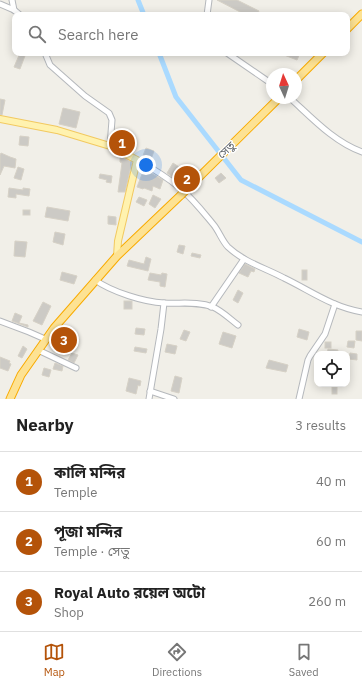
<!DOCTYPE html>
<html lang="en">
<head>
<meta charset="utf-8">
<style>
	:root { --surface:#fff; --page:#f2f2f2; --text:#222; --muted:#767676; --line:#e0e0e0; --accent:#b45309 }
	body { margin:0; font-family:"IBM Plex Sans","Noto Sans Bengali",sans-serif; background:var(--page); color:var(--text) }
	.controls { position:absolute; right:12px; bottom:12px; display:grid; overflow:hidden; border-radius:8px; box-shadow:0 2px 10px #0003 }
	.controls button { width:36px; height:36px; display:grid; place-items:center; padding:0; border:0; border-bottom:1px solid var(--line); background:var(--surface); color:var(--text); font:20px sans-serif }
	.compass { position:absolute; left:266px; top:68px; width:36px; height:36px; border-radius:50%; background:var(--surface); box-shadow:0 2px 10px #0003; rotate:356deg }
	.you { position:absolute; left:146px; top:165px; width:14px; height:14px; margin:-10px; border:3px solid #fff; border-radius:50%; background:#1a73e8; box-shadow:0 0 0 6px #1a73e833 }
	.badge { display:grid; place-items:center; width:26px; height:26px; border-radius:50%; background:var(--accent); color:#fff; font-size:13px; font-weight:700 }
	.pin { position:absolute; translate:-50% -50%; border:2px solid #fff; box-shadow:0 1px 4px #0006 }
	.list { margin:0; padding:0; list-style:none }
	h2 { display:flex; justify-content:space-between; align-items:center; height:52px; margin:0; padding:0 16px; font-size:17px }
	h2 small { font-size:13px; font-weight:400; color:var(--muted) }
	.list li { display:grid; grid-template-columns:26px 1fr auto; gap:12px; align-items:center; box-sizing:border-box; height:60px; padding:0 16px; border-top:1px solid var(--line) }
	.list b { display:block; font-size:15px; white-space:nowrap }
	.list p { margin:0; font-size:13px; white-space:nowrap; color:var(--muted) }
	.list em { font-size:13px; font-style:normal; color:var(--muted) }
	.icon { flex:none; width:22px; height:22px; fill:none; stroke:currentColor; stroke-width:2; stroke-linecap:round; stroke-linejoin:round }
	.map { position:relative; flex:none; width:362px; height:399px; overflow:hidden }
	.search { position:absolute; background:var(--surface); box-shadow:0 2px 10px #0003; left:12px; right:12px; top:12px; height:44px; display:flex; align-items:center; gap:10px; box-sizing:border-box; padding:0 14px; border-radius:8px; color:var(--muted); font-size:15px }
	.sheet { height:232px; background:var(--surface) }
	nav { display:flex; justify-content:space-around; align-items:center; box-sizing:border-box; height:56px; border-top:1px solid var(--line); background:var(--surface); font-size:11px; color:var(--muted) }
	nav a { display:grid; justify-items:center; gap:2px }
	nav .on { color:var(--accent) }
	.map>svg:first-child { display:block }
</style>
</head>
<body>
<div class="map">
<svg width="362" height="399" viewBox="0 0 362 399">
	<rect width="100%" height="100%" fill="#f1efe8"/>
	<g fill="none" stroke-linecap="round" stroke-linejoin="round">
		<g stroke="#aadaff" stroke-width="5">
			<polyline points="138,0 144,15"/>
			<polyline points="159,53 176,97 241,180 362,242"/>
		</g>
	</g>
	<g fill="#cccac5" stroke="#d6d1c6">
		<polygon points="217,0 237,0 259,11 257,15 246,15"/>
		<polygon points="20,53 26,53 20,69 14,67"/>
		<polygon points="279,53 300,53 297,60"/>
		<polygon points="0,99 5,100 2,115 0,115"/>
		<polygon points="63,108 80,112 76,128 59,124"/>
		<polygon points="20,136 29,137 28,146 19,145"/>
		<polygon points="146,148 154,151 150,162 142,158"/>
		<polygon points="1,153 10,157 16,159 15,168 4,166 0,175 0,155"/>
		<polygon points="120,156 132,162 125,192 118,192 122,163 120,162"/>
		<polygon points="173,163 193,176 184,184 179,181 179,182 167,173"/>
		<polygon points="18,167 24,169 21,180 14,178"/>
		<polygon points="144,169 163,180 160,189 153,186 152,191 144,188 143,189 137,187"/>
		<polygon points="221,173 226,178 219,183 215,178"/>
		<polygon points="100,174 112,176 111,183 106,182 107,180 99,178"/>
		<polygon points="9,188 23,190 23,188 30,189 29,196 16,194 16,198 8,197"/>
		<polygon points="153,195 161,199 155,208 149,204"/>
		<polygon points="139,197 147,200 144,206 136,202"/>
		<polygon points="47,207 70,211 68,221 45,217"/>
		<rect x="23" y="210" width="7" height="5"/>
		<polygon points="108,216 116,217 116,225 108,224"/>
		<polygon points="55,232 65,234 63,245 53,242"/>
		<polygon points="15,241 27,242 25,257 14,256"/>
		<polygon points="179,245 185,246 183,254 177,252"/>
		<polygon points="192,253 201,255 200,258 191,256"/>
		<polygon points="146,257 151,259 148,271 127,266 129,260 144,264"/>
		<polygon points="245,264 255,269 254,272 251,271 248,277 239,273"/>
		<rect x="302" y="270" width="5" height="10"/>
		<polygon points="62,272 77,276 74,284 60,280"/>
		<polygon points="150,273 161,275 162,273 167,274 165,287 160,286 160,282 148,280"/>
		<polygon points="238,290 243,293 238,303 233,300"/>
		<rect x="124" y="301" width="8" height="8"/>
		<polygon points="43,302 51,306 42,325 33,321"/>
		<polygon points="15,313 22,316 19,323 28,325 28,327 12,321"/>
		<polygon points="136,328 145,329 144,335 135,334"/>
		<polygon points="299,329 309,332 307,340 297,337"/>
		<polygon points="59,330 79,339 74,351 51,341"/>
		<polygon points="184,330 190,332 186,341 180,339"/>
		<polygon points="356,331 362,331 362,341 356,340"/>
		<polygon points="223,332 236,336 232,348 219,344"/>
		<polygon points="348,341 355,341 354,348 347,347"/>
		<rect x="325" y="342" width="6" height="6"/>
		<polygon points="167,344 177,346 175,354 165,352"/>
		<polygon points="23,346 27,349 22,358 18,356"/>
		<polygon points="135,347 147,349 146,353 134,351"/>
		<polygon points="328,349 338,350 337,354 327,354"/>
		<polygon points="72,353 78,355 74,363 68,360"/>
		<polygon points="350,353 357,354 357,360 349,359"/>
		<polygon points="0,357 10,361 9,363 11,364 8,371 0,368"/>
		<polygon points="269,360 288,365 286,372 266,368"/>
		<polygon points="55,363 63,366 62,371 53,369"/>
		<polygon points="44,368 51,370 49,377 42,375"/>
		<polygon points="175,376 182,378 179,393 171,391"/>
		<polygon points="129,378 141,381 140,386 138,385 136,394 126,391"/>
		<rect x="332" y="387" width="5" height="7"/>
	</g>
	<g fill="none" stroke-linecap="round" stroke-linejoin="round">
		<g stroke="#b5b8bc" stroke-width="7">
			<g id="minor">
				<polyline points="12,0 14,10"/>
				<polyline points="0,4 14,10 20,15"/>
				<polyline points="207,15 209,0"/>
				<polyline points="45,53 50,65 85,96 109,113 112,120 110,146"/>
				<polyline points="227,53 272,84"/>
				<path d="M290 98C312 118 334 142 362 152"/>
				<path d="M137 160C152 168 168 178 180 188 193 199 203 212 213 224 219 231 222 241 228 247 244 262 265 268 284 278 311 291 332 307 362 312"/>
				<path d="M95 280C112 292 144 302 164 303 180 304 198 301 213 307 222 311 230 319 238 325"/>
				<polyline points="211,307 244,259"/>
				<polyline points="0,321 29,332 45,339"/>
				<polyline points="38,350 76,368"/>
				<polyline points="150,391 174,399"/>
				<polyline points="149,399 161,329 164,303"/>
				<polyline points="299,399 308,360 310,356 325,334 335,304"/>
			</g>
		</g>
		<g stroke="#f2c960" stroke-width="8">
			<polyline id="major" points="0,119 57,130 110,146 137,160 118,241 117,256"/>
		</g>
		<g stroke="#f9ab00" stroke-width="9">
			<g id="highway">
				<polyline points="347,29 362,14"/>
				<polyline points="296,80 323,53"/>
				<polyline points="187,189 279,98"/>
				<polyline points="10,399 21,375 54,328 117,256 181,195"/>
			</g>
		</g>
		<use href="#minor" stroke="#fff" stroke-width="5"/>
		<use href="#major" stroke="#fff2af" stroke-width="6"/>
		<use href="#highway" stroke="#fde293" stroke-width="7"/>
		<g stroke="#f9ab00" stroke-width="9" stroke-linecap="butt">
			<polyline id="highway-bridge" points="181,195 187,189"/>
		</g>
		<use href="#highway-bridge" stroke="#fde293" stroke-width="7"/>
	</g>
	<g text-anchor="middle" dominant-baseline="central" stroke-width="3" stroke-linejoin="round" paint-order="stroke">
		<g font-size="11" fill="#5f6368" stroke="#fff">
			<text transform="translate(226 150) rotate(-44)">সেতু</text>
		</g>
	</g>
</svg>
<div class="controls">
<button><svg class="icon" aria-label="locate" viewBox="0 0 24 24"><circle cx="12" cy="12" r="6"/><path d="M12 2v4M12 18v4M2 12h4M18 12h4"/></svg></button>
</div>
<svg class="compass" viewBox="-18 -18 36 36"><path d="M0-13l5 13h-10z" fill="#e53935"/><path d="M0 13l5-13h-10z" fill="#767676"/></svg>
<div class="you"></div>
<div class="pin badge" style="left:122px;top:143px">1</div>
<div class="pin badge" style="left:187px;top:179px">2</div>
<div class="pin badge" style="left:64px;top:340px">3</div>
<div class="search"><svg class="icon" aria-label="search" viewBox="0 0 24 24"><circle cx="10" cy="10" r="6"/><path d="M15 15l6 6"/></svg>Search here</div>
</div>
<section class="sheet">
<h2>Nearby<small>3 results</small></h2>
<ul class="list">
<li><span class="badge">1</span><div><b>কালি মন্দির</b><p>Temple</p></div><em>40 m</em></li>
<li><span class="badge">2</span><div><b>পূজা মন্দির</b><p>Temple · সেতু</p></div><em>60 m</em></li>
<li><span class="badge">3</span><div><b>Royal Auto রয়েল অটো</b><p>Shop</p></div><em>260 m</em></li>
</ul>
</section>
<nav>
<a class="on"><svg class="icon" aria-label="map" viewBox="0 0 24 24"><path d="M3 6l6-2 6 2 6-2v14l-6 2-6-2-6 2zM9 4v14M15 6v14"/></svg>Map</a>
<a><svg class="icon" aria-label="directions" viewBox="0 0 24 24"><path d="M12 3l9 9-9 9-9-9zM9 14v-3h6M13 9l2 2-2 2"/></svg>Directions</a>
<a><svg class="icon" aria-label="saved" viewBox="0 0 24 24"><path d="M7 4h10v16l-5-4-5 4z"/></svg>Saved</a>
</nav>
</body>
</html>
